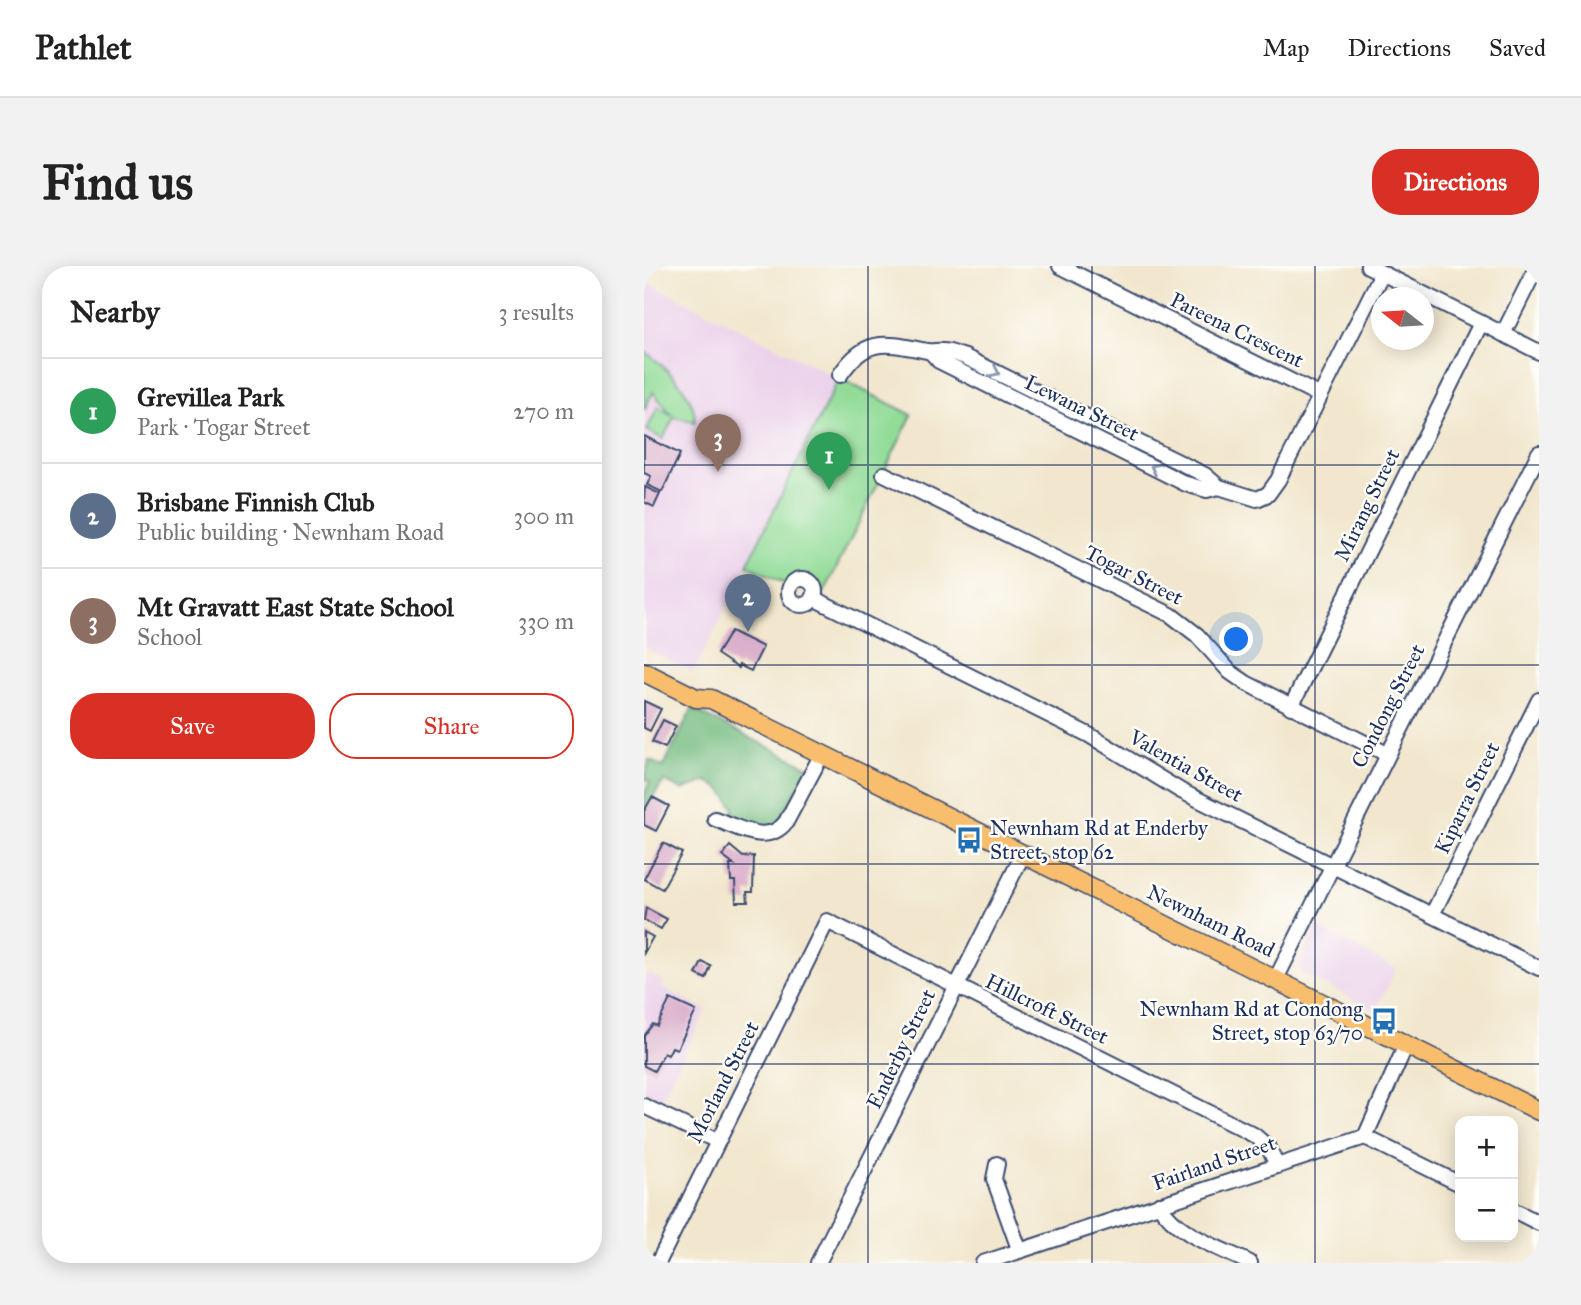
<!DOCTYPE html>
<html lang="en">
<head>
<meta charset="utf-8">
<style>
	:root { --surface:#fff; --page:#f2f2f2; --text:#222; --muted:#767676; --line:#e0e0e0; --accent:#d93025 }
	body { margin:0; font-family:"IM FELL Great Primer",serif; background:var(--page); color:var(--text) }
	.controls { position:absolute; right:21px; bottom:21px; display:grid; overflow:hidden; border-radius:14px; box-shadow:0 4px 18px #0003 }
	.controls button { width:63px; height:63px; display:grid; place-items:center; padding:0; border:0; border-bottom:2px solid var(--line); background:var(--surface); color:var(--text); font:35px sans-serif }
	.compass { position:absolute; left:727px; top:21px; width:63px; height:63px; border-radius:50%; background:var(--surface); box-shadow:0 4px 18px #0003; rotate:287deg }
	.you { position:absolute; left:593px; top:374px; width:24px; height:24px; margin:-18px; border:5px solid #fff; border-radius:50%; background:#1a73e8; box-shadow:0 0 0 10px #1a73e833 }
	.badge { display:grid; place-items:center; width:46px; height:46px; border-radius:50%; background:var(--accent); color:#fff; font-size:23px; font-weight:700 }
	.pin { position:absolute; translate:-50% -58px; filter:drop-shadow(0 2px 4px #0008) }
	.pin::after { content:''; position:absolute; top:37px; width:24px; height:21px; background:inherit; clip-path:polygon(0 0,100% 0,50% 100%) }
	.list { margin:0; padding:0; list-style:none }
	h2 { display:flex; justify-content:space-between; align-items:center; height:91px; margin:0; padding:0 28px; font-size:30px }
	h2 small { font-size:23px; font-weight:400; color:var(--muted) }
	.list li { display:grid; grid-template-columns:46px 1fr auto; gap:21px; align-items:center; box-sizing:border-box; height:105px; padding:0 28px; border-top:2px solid var(--line) }
	.list b { display:block; font-size:26px; white-space:nowrap }
	.list p { margin:0; font-size:23px; white-space:nowrap; color:var(--muted) }
	.list em { font-size:23px; font-style:normal; color:var(--muted) }
	.actions { display:flex; gap:14px; padding:21px 28px }
	.actions a { flex:1; padding:16px 0; border:2px solid var(--accent); border-radius:28px; text-align:center; font-size:24px; color:var(--accent) }
	.actions .main { background:var(--accent); color:#fff }
	.map { position:relative; flex:none; width:895px; height:997px; overflow:hidden; border-radius:28px }
	header { display:flex; align-items:center; gap:42px; box-sizing:border-box; height:98px; padding:0 35px; background:var(--surface); border-bottom:2px solid var(--line) }
	header strong { font-size:33px }
	nav { display:flex; gap:38px; margin-inline-start:auto; font-size:24px }
	.intro { display:flex; align-items:center; justify-content:space-between; box-sizing:border-box; height:168px; padding:0 42px }
	h1 { margin:0; font-size:49px }
	.button { padding:18px 32px; border-radius:28px; background:var(--accent); color:#fff; font-size:24px; font-weight:700 }
	main { display:flex; gap:42px; padding:0 42px }
	aside { flex:1; background:var(--surface); border-radius:28px; box-shadow:0 4px 18px #0003 }
	.map>svg:first-child { display:block }
</style>
</head>
<body>
<header>
<strong>Pathlet</strong>
<nav><a>Map</a><a>Directions</a><a>Saved</a></nav>
</header>
<div class="intro"><h1>Find us</h1><a class="button">Directions</a></div>
<main>
<aside>
<h2>Nearby<small>3 results</small></h2>
<ul class="list">
<li><span class="badge" style="background:#2e9e5b">1</span><div><b>Grevillea Park</b><p>Park · Togar Street</p></div><em>270 m</em></li>
<li><span class="badge" style="background:#5c6f8a">2</span><div><b>Brisbane Finnish Club</b><p>Public building · Newnham Road</p></div><em>300 m</em></li>
<li><span class="badge" style="background:#8d6e63">3</span><div><b>Mt Gravatt East State School</b><p>School</p></div><em>330 m</em></li>
</ul>
<div class="actions"><a class="main">Save</a><a>Share</a></div>
</aside>
<div class="map">
<svg width="895" height="997" viewBox="0 0 895 997">
	<rect width="100%" height="100%" fill="#fdfcf7"/>
	<filter id="ink" filterUnits="userSpaceOnUse"><feTurbulence type="fractalNoise" baseFrequency=".0143" numOctaves="2"/><feDisplacementMap in="SourceGraphic" scale="14" xChannelSelector="R" yChannelSelector="G"/><feConvolveMatrix kernelMatrix="1 2 1 2 8 2 1 2 1" color-interpolation-filters="sRGB"/></filter>
	<filter id="wash" filterUnits="userSpaceOnUse"><feTurbulence type="fractalNoise" baseFrequency=".00686" numOctaves="4" result="noise"/><feDisplacementMap in="SourceGraphic" scale="28" xChannelSelector="R" yChannelSelector="G"/><feGaussianBlur stdDeviation="1.57" result="paint"/><feColorMatrix in="noise" values="0 0 0 0 0 0 0 0 0 0 0 0 0 0 0 0 0 1.4 0 .05"/><feComposite in="paint" operator="in"/></filter>
	<g filter="url(#wash)">
		<rect width="100%" height="100%" fill="#f2e7ce"/>
		<g fill="#ebd1eb">
			<polygon points="0,15 195,112 50,406 0,382"/>
			<polygon points="673,661 752,703 732,745 658,707 655,699"/>
			<polygon points="3,707 20,715 17,721 62,744 17,834 0,826 0,713"/>
		</g>
		<g fill="#92dc98" stroke="#56867b" stroke-width="2">
			<path d="M0 85C22 101 52 128 51 156L30 151 19 173 3 164 14 141 28 149 9 126 0 144Z"/>
			<polygon points="195,112 268,149 180,327 166,309 152,308 141,318 103,299"/>
		</g>
		<polygon fill="#75bc80" stroke="#48766f" stroke-width="2" points="48,443 165,501 134,557 117,563 78,550 78,546 88,548 90,542 78,524 63,515 38,524 20,515 0,545 0,528 6,516 1,513 5,494 19,501"/>
		<g id="blocks">
			<g fill="#dbb0cc">
				<polygon points="0,170 36,188 18,226 3,219 7,210 0,207"/>
				<polygon points="1,221 16,228 10,241 0,236"/>
				<polygon points="87,365 119,381 107,405 95,399 94,402 73,388"/>
				<polygon points="0,435 17,443 6,465 0,462"/>
				<polygon points="19,454 32,460 21,482 8,476"/>
				<polygon points="8,531 25,540 12,565 0,559 0,545"/>
				<polygon points="19,577 38,587 18,623 0,613"/>
				<polygon points="86,580 99,591 110,590 109,626 103,626 104,636 92,636 91,615 87,615 86,599 90,599 78,590"/>
				<polygon points="2,642 23,653 17,663 0,654"/>
				<polygon points="0,666 9,671 0,687"/>
				<polygon points="58,696 67,700 62,713 52,708"/>
				<polygon points="26,733 52,745 33,783 28,781 24,789 20,787 10,805 0,800 0,770 9,758 13,760"/>
			</g>
		</g>
	</g>
	<g filter="url(#ink)">
		<use href="#blocks" fill-opacity="0" stroke="#3b4b6f" stroke-width="2"/>
		<g fill="none" stroke-linecap="round" stroke-linejoin="round">
			<g stroke="#3b4b6f" stroke-width="18">
				<g id="minor">
					<polyline points="416,0 675,129"/>
					<polyline points="724,0 895,86"/>
					<polyline points="859,68 893,0"/>
					<polyline points="287,86 295,95 542,218 563,224 575,221"/>
					<path d="M196 109C222 70 242 77 283 85 289 86 294 84 299 85 306 85 314 89 321 91L561 209 575 221 613 233 624 228 634 214 738 7"/>
					<polyline points="240,208 527,349 553,369 586,406 602,417 743,488"/>
					<circle cx="158" cy="326" r="13"/>
					<polyline points="169,332 445,469 537,525 895,702"/>
					<polyline points="647,441 837,57"/>
					<path d="M71 553C94 561 123 580 142 556L178 488"/>
					<polyline points="788,649 895,434"/>
					<polyline points="632,713 895,187"/>
					<polyline points="0,840 73,875"/>
					<polyline points="721,871 816,918"/>
					<polyline points="353,898 350,913 375,983"/>
					<path d="M515 938C533 969 574 981 606 997"/>
					<polyline points="869,944 895,957"/>
					<polyline points="14,997 183,655 610,869 625,882 632,898"/>
					<polyline points="174,997 379,588"/>
					<polyline points="339,997 721,871 762,779"/>
				</g>
			</g>
			<g stroke="#3b4b6f" stroke-width="21">
				<polyline id="major" points="0,406 52,432 67,433 895,845"/>
			</g>
			<use href="#minor" stroke="#fff" stroke-width="14"/>
			<use href="#major" stroke="#f9be6d" stroke-width="18"/>
		</g>
		<defs><path id="oneway-chevron" d="M-2-3.5L2.5 0L-2 3.5" fill="none" stroke-width="1.6" stroke-linecap="round" stroke-linejoin="round" transform="scale(1.75)"/></defs>
		<g stroke="#8d97ae">
			<use href="#oneway-chevron" transform="translate(351 106) rotate(26)"/>
			<use href="#oneway-chevron" transform="translate(511 202) rotate(-154)"/>
		</g>
	</g>
	<path fill="none" stroke="#1b2f5e" stroke-width="2" stroke-opacity="0.55" d="M224 0V997M448 0V997M671 0V997M0 199H895M0 399H895M0 598H895M0 798H895"/>
	<defs>
		<g id="bus-bare" transform="scale(2.1)"><path d="M-5-6H5V4H4V6H2V4H-2V6H-4V4H-5ZM-3.5-4V0h7V-4ZM-3.5 1.2v1.5H-2V1.2ZM2 1.2v1.5H3.5V1.2Z" fill="#1f6fb2" stroke="#fdfcf7" stroke-width="2.5" paint-order="stroke"/></g>
	</defs>
	<g fill-rule="evenodd">
		<use href="#bus-bare" x="325" y="574"/>
		<use href="#bus-bare" x="740" y="755"/>
	</g>
	<g text-anchor="middle" dominant-baseline="central" stroke-width="5" stroke-linejoin="round" paint-order="stroke">
		<g font-size="21" fill="#1b2f5e" stroke="#fdfcf7">
			<text transform="translate(593 64) rotate(26)">Pareena Crescent</text>
			<text transform="translate(438 142) rotate(26)">Lewana Street</text>
			<text transform="translate(723 239) rotate(-64)">Mirang Street</text>
			<text transform="translate(490 309) rotate(27)">Togar Street</text>
			<text transform="translate(744 440) rotate(-63)">Condong Street</text>
			<text transform="translate(542 500) rotate(29)">Valentia Street</text>
			<text transform="translate(823 532) rotate(-64)">Kiparra Street</text>
			<text transform="translate(567 655) rotate(26)">Newnham Road</text>
			<text transform="translate(403 743) rotate(26)">Hillcroft Street</text>
			<text transform="translate(257 783) rotate(-64)">Enderby Street</text>
			<text transform="translate(79 816) rotate(-63)">Morland Street</text>
			<text transform="translate(570 897) rotate(-19)">Fairland Street</text>
		</g>
		<g font-size="21" fill="#1b2f5e" stroke="#fdfcf7" text-anchor="start">
			<text x="346" y="562">Newnham Rd at Enderby<tspan x="346" dy="24">Street, stop 62</tspan></text>
			<text x="719" y="743" text-anchor="end">Newnham Rd at Condong<tspan x="719" dy="24">Street, stop 63/70</tspan></text>
		</g>
	</g>
</svg>
<div class="controls">
<button>+</button>
<button>−</button>
</div>
<svg class="compass" viewBox="-18 -18 36 36"><path d="M0-13l5 13h-10z" fill="#e53935"/><path d="M0 13l5-13h-10z" fill="#767676"/></svg>
<div class="you"></div>
<div class="pin badge" style="left:185px;top:224px;background:#2e9e5b">1</div>
<div class="pin badge" style="left:104px;top:366px;background:#5c6f8a">2</div>
<div class="pin badge" style="left:74px;top:206px;background:#8d6e63">3</div>
</div>
</main>
</body>
</html>
